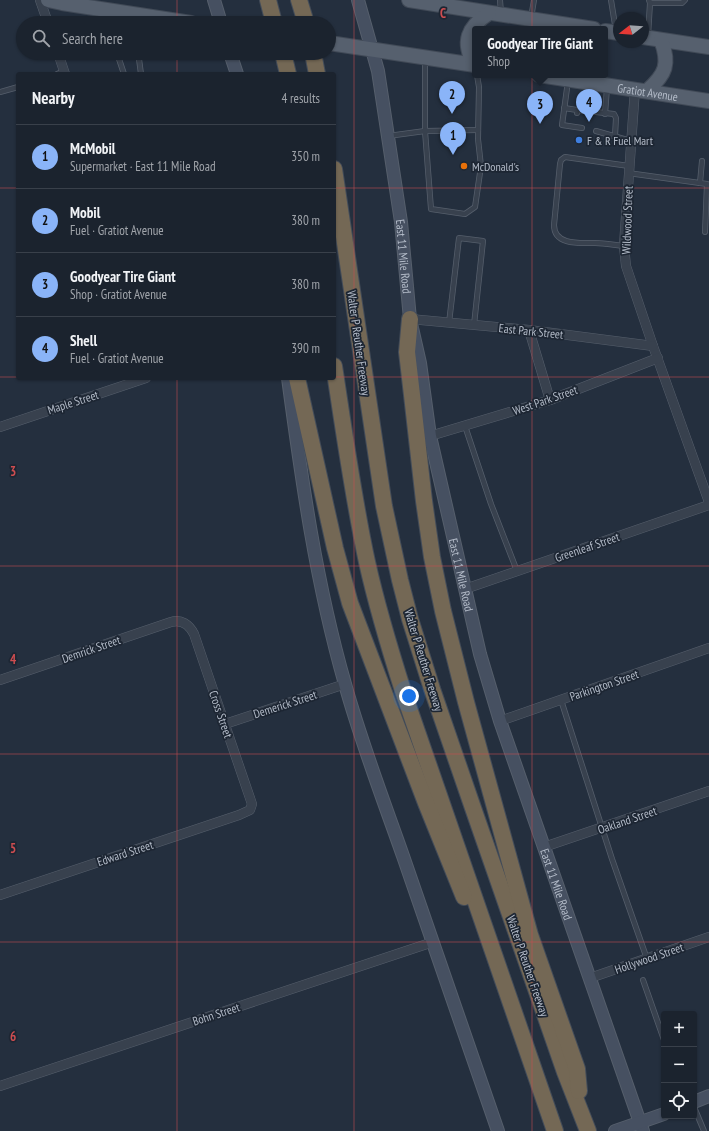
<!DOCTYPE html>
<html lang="en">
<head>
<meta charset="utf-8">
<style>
	:root { --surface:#1b232e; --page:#282f3a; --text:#f1f3f6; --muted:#a0a4aa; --line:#39404a; --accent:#8ab4f8 }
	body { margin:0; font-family:"PT Sans Narrow",sans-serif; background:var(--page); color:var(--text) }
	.controls { position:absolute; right:12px; bottom:12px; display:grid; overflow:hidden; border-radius:4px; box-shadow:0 1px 3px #0004 }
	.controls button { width:36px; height:36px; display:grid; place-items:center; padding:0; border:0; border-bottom:1px solid var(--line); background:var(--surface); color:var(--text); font:20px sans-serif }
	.compass { position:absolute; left:613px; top:12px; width:36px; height:36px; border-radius:50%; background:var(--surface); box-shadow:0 1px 3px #0004; rotate:253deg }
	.you { position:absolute; left:409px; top:696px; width:14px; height:14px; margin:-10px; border:3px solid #fff; border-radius:50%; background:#1a73e8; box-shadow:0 0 0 6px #1a73e833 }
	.badge { display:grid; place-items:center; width:26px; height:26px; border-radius:50%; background:var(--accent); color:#111; font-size:13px; font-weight:700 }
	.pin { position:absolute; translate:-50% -33px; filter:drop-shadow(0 1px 2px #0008) }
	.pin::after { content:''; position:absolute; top:21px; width:14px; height:12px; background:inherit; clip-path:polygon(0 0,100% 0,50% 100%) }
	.popup { position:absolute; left:472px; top:26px; width:136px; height:52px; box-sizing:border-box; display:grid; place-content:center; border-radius:4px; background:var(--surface); filter:drop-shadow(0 1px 3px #0005); font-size:13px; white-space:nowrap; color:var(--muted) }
	.popup b { font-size:15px; color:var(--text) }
	.popup::after { content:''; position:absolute; left:50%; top:100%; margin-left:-8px; border:8px solid transparent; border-top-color:var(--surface) }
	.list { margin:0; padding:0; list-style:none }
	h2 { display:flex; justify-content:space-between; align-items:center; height:52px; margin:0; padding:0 16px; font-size:17px }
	h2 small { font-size:13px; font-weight:400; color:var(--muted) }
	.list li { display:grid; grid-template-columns:26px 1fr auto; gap:12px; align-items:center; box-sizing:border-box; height:64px; padding:0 16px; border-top:1px solid var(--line) }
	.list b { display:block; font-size:15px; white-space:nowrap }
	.list p { margin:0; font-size:13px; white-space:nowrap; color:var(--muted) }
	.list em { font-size:13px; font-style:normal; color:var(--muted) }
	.icon { flex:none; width:22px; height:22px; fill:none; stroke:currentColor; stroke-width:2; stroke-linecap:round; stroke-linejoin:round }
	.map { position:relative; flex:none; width:709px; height:1131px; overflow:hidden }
	.search { position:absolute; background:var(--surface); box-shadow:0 1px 3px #0004; left:16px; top:16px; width:320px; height:44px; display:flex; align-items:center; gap:10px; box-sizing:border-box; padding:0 14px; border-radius:22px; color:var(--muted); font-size:15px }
	.panel { position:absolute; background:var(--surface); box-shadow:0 1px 3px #0004; left:16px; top:72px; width:320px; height:308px; border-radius:4px }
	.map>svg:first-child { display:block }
</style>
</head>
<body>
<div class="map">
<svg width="709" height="1131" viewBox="0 0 709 1131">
	<rect width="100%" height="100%" fill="#242f3e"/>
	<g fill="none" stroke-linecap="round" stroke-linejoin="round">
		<g stroke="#565f6c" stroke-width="6">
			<g id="lane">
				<polyline points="500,0 501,13"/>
				<polyline points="611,0 616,31"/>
				<polyline points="650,3 682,3 685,0"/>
				<polyline points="103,11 107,23"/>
				<polyline points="531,18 534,0"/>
				<polyline points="648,36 650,3 649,0"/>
				<polyline points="117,53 124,74"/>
				<polyline points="139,59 141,74"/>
				<polyline points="425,59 425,131 431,209 465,214 475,207 481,166 478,139 479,87 477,75"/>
				<polyline points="57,74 64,71"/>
				<polyline points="568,81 562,125 582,128"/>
				<polyline points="0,92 18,87"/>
				<polyline points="564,108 577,110 577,113"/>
				<polyline points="577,110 614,114 616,118 615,136"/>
				<polyline points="605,114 607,88"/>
				<polyline points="596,131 631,141"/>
				<polyline points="388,136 425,131 478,130"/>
				<polyline points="628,173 707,184 705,232"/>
				<polyline points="700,183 702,161"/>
				<path d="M624 246C614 245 605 243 595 243 581 243 554 246 554 225L560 164 561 160 565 157 629 166"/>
				<polyline points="449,323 459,238 483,241 474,325"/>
				<polyline points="465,426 491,504 517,571"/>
				<polyline points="561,700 612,859 647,959"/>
				<polyline points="643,980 664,1040"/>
				<polyline points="694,1107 704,1131"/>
			</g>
		</g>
		<g stroke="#565f6c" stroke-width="10">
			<g id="street">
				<polyline points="40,0 48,23"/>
				<polyline points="58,53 65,74"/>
				<polyline points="635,89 625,230 624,246 626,266 653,346 709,502"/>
				<polyline points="410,319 529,330 653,346"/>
				<polyline points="529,330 550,400"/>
				<polyline points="0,427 146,378"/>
				<polyline points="430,436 550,400 658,358"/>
				<polyline points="465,589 709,505"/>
				<path d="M0 680 171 622C181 619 189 624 194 634L252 804 250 810 239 815 0 895"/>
				<polyline points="500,721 709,648"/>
				<polyline points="225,724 345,684"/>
				<polyline points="544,847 709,791"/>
				<polyline points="590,978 709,937"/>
				<polyline points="0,1086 433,942"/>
			</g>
		</g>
		<g stroke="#565f6c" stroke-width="14">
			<g id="secondary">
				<polyline points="214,0 221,23"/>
				<path id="s1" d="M358 0 378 71 401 222 410 319 420 363 430 436 480 654 500 721 643 1131"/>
				<polyline points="230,53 237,74"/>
				<path d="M288 378C302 482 316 583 345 684 361 742 383 799 403 856 435 947 466 1039 498 1131"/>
				<polyline points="694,1102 709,1096"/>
				<polyline points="615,1131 664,1114"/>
			</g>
		</g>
		<g stroke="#414a57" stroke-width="16">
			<g id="primary">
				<polyline points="48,0 62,3 191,23"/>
				<polyline points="409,0 594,29"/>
				<polyline points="605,31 619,33"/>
				<polyline points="643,37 709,47"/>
				<polyline points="329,43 475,65"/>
				<path d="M475 65C461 42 468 27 489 13"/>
				<path id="s2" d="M539 75 709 101"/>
				<path d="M647 91C666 74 670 64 661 40"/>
			</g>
		</g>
		<g stroke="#434c59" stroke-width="18">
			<g id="highway">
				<polyline points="268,0 274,23"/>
				<polyline points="299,0 306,23"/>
				<polyline points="283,53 288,74"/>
				<polyline points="313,53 317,74"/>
				<polyline points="334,169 384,506 400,580 410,619 432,689 473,808 565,1072 588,1131"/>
				<polyline points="410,319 407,352 412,395 424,501 432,557 443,611 466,702 530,935 577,1069 579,1091"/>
				<path d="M334 366C344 431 353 497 367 562 377 607 390 650 404 694L555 1131"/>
				<polyline points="297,378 335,548 350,603 426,803 464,897"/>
			</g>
		</g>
		<use href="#lane" stroke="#38414e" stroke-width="4.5"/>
		<use href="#street" stroke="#38414e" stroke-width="9"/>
		<use href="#secondary" stroke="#465061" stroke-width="12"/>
		<use href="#primary" stroke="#56606e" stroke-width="14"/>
		<use href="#highway" stroke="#746855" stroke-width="16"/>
	</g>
	<path fill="none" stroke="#ce4d50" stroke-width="1" stroke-opacity="0.55" d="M177 0V23M354 0V1131M532 0V1131M177 53V74M0 188H18M334 188H709M0 377H18M334 377H709M177 378V1131M0 566H709M0 754H709M0 942H709"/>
	<circle fill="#3f7fe0" stroke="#1d2633" stroke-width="1.5" cx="579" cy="140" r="4"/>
	<circle fill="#e8710a" stroke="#1d2633" stroke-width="1.5" cx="464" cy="166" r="4"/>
	<g text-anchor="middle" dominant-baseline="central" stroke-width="3.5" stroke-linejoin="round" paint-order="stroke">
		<g font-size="12" fill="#b4bcc9" stroke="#1d2633">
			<text stroke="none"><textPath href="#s2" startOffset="110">Gratiot Avenue</textPath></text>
			<text transform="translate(627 220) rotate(-88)">Wildwood Street</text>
			<text stroke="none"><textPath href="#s1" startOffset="261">East 11 Mile Road</textPath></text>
			<text transform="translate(531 331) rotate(6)">East Park Street</text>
			<text transform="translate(359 343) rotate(82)">Walter P Reuther Freeway</text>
			<text transform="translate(545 400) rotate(-19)">West Park Street</text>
			<text transform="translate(73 402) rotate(-18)">Maple Street</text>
			<text transform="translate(587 547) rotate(-19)">Greenleaf Street</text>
			<text stroke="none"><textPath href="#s1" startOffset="585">East 11 Mile Road</textPath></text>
			<text transform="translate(91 649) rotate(-19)">Demrick Street</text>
			<text transform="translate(424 660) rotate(73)">Walter P Reuther Freeway</text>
			<text transform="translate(604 685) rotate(-19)">Parkington Street</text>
			<text transform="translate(285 704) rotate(-18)">Demerick Street</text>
			<text transform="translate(221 714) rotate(71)">Cross Street</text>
			<text transform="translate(627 820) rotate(-19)">Oakland Street</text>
			<text transform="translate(125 853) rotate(-18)">Edward Street</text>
			<text stroke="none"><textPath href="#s1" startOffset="909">East 11 Mile Road</textPath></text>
			<text transform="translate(649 958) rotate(-19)">Hollywood Street</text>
			<text transform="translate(528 966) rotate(71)">Walter P Reuther Freeway</text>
			<text transform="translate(216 1014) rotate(-18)">Bohn Street</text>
		</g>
		<g font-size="12" fill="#b4bcc9" stroke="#1d2633" text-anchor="start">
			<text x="587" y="140">F &amp; R Fuel Mart</text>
			<text x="472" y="166">McDonald's</text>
		</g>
	</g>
	<g font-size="13" text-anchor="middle" font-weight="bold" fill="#ce4d50" stroke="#1d2633" stroke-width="3.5" stroke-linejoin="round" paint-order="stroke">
		<text x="443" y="18">C</text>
		<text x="13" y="476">3</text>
		<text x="13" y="664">4</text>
		<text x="13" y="853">5</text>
		<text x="13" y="1041">6</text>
	</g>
</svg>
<div class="controls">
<button>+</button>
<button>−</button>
<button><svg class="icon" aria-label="locate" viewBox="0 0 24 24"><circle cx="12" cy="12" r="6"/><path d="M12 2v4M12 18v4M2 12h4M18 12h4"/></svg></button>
</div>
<svg class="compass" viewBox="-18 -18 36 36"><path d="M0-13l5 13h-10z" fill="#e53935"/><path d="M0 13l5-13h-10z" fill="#a0a4aa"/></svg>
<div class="you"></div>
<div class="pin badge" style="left:453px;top:155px">1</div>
<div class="pin badge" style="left:452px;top:114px">2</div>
<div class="pin badge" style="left:540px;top:124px">3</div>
<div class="popup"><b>Goodyear Tire Giant</b>Shop</div>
<div class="pin badge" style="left:589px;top:122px">4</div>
<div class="search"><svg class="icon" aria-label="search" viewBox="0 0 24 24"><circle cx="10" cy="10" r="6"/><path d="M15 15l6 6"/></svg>Search here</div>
<section class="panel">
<h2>Nearby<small>4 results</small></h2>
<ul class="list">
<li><span class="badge">1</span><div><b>McMobil</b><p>Supermarket · East 11 Mile Road</p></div><em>350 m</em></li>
<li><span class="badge">2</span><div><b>Mobil</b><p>Fuel · Gratiot Avenue</p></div><em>380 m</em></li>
<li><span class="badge">3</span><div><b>Goodyear Tire Giant</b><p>Shop · Gratiot Avenue</p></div><em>380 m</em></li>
<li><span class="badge">4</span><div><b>Shell</b><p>Fuel · Gratiot Avenue</p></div><em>390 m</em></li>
</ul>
</section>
</div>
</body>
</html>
